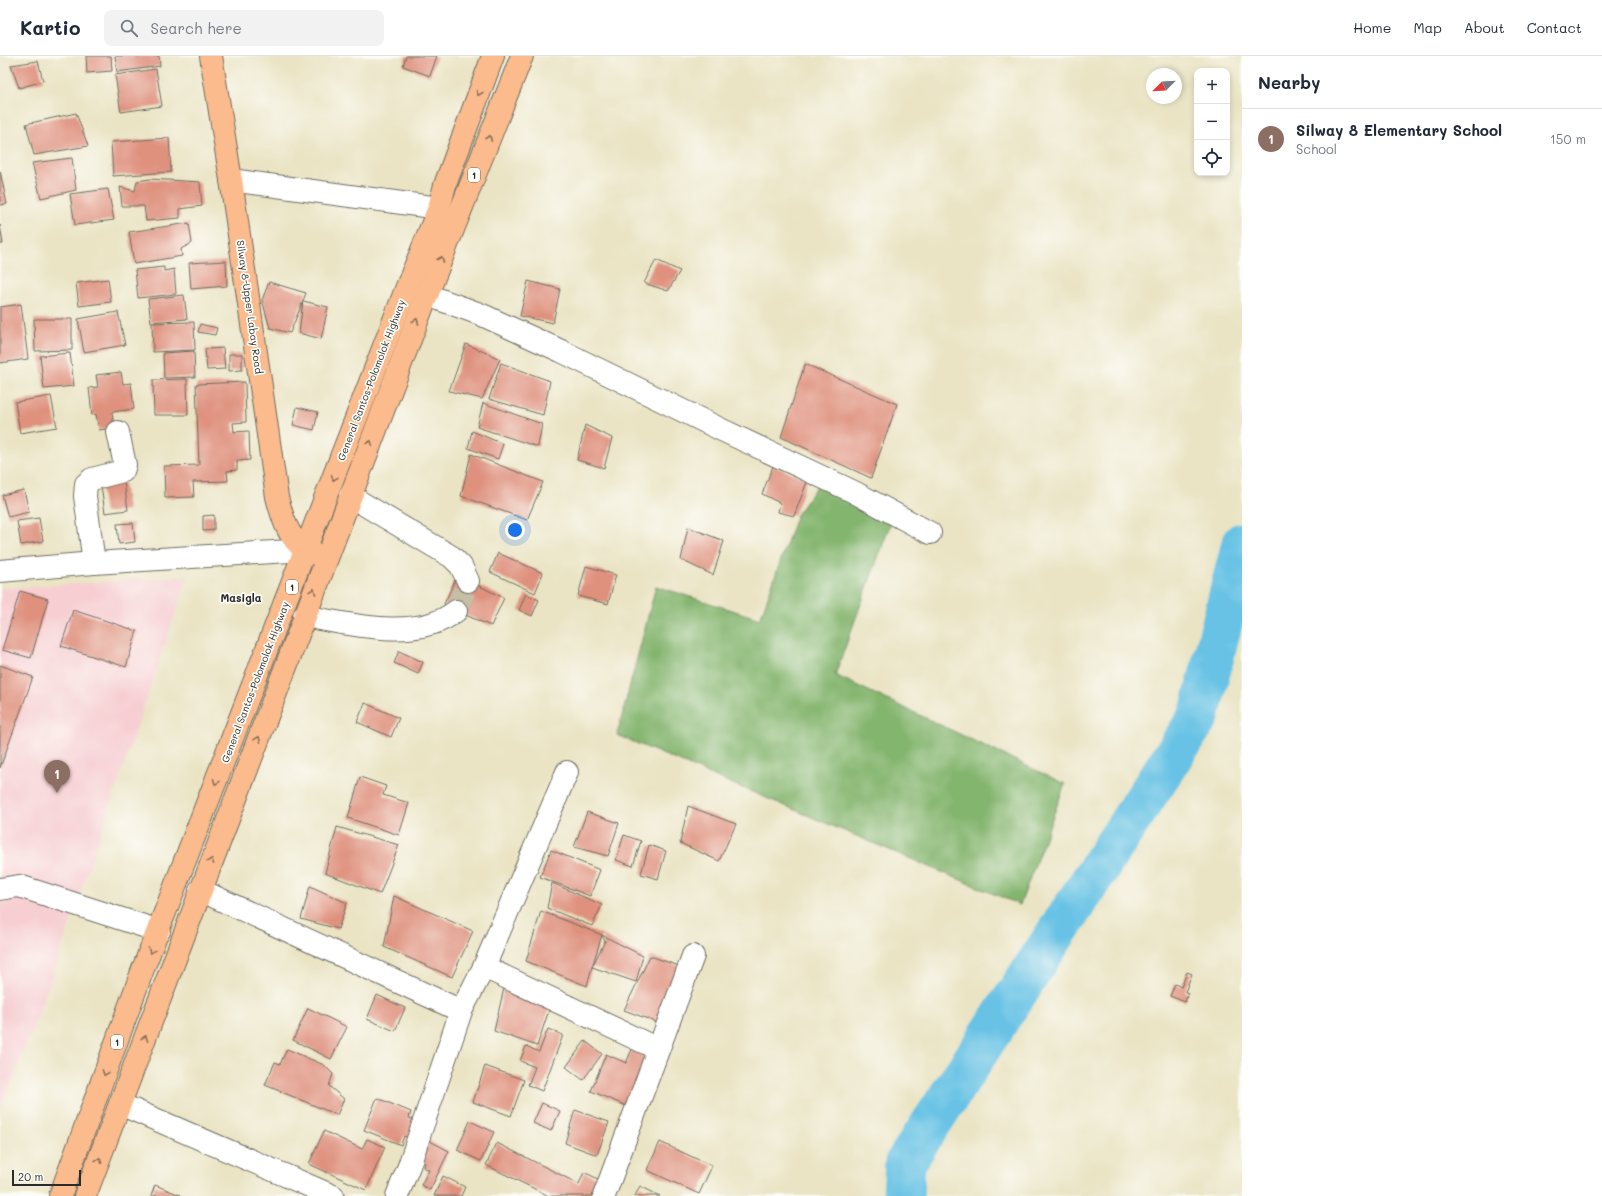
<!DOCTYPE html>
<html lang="en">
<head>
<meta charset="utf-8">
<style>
	:root { --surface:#fff; --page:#f2f2f3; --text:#1f2937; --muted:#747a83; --line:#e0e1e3; --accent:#c8321e }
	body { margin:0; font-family:Mali,sans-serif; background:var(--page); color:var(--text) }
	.controls { position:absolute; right:12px; top:12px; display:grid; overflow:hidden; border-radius:8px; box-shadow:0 2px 6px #0003 }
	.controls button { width:36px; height:36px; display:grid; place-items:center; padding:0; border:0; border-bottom:1px solid var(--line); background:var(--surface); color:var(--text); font:20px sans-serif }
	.compass { position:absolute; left:1146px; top:12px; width:36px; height:36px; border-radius:50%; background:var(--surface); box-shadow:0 2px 6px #0003; rotate:246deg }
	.scale { position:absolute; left:12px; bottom:10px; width:69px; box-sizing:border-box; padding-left:4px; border:2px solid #2b2b2b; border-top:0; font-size:11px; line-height:14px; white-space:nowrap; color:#2b2b2b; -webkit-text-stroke:3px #fdfcf7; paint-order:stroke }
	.you { position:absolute; left:515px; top:474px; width:14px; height:14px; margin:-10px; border:3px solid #fff; border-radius:50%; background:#1a73e8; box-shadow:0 0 0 6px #1a73e833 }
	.badge { display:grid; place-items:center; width:26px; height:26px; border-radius:50%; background:var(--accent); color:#fff; font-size:13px; font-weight:700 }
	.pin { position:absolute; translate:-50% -33px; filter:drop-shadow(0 1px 2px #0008) }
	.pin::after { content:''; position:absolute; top:21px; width:14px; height:12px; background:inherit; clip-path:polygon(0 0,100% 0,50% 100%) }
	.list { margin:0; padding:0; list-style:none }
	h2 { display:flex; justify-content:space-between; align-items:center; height:52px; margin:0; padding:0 16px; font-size:17px }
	h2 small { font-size:13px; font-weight:400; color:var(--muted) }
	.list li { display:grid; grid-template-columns:26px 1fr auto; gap:12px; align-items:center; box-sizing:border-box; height:60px; padding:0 16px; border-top:1px solid var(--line) }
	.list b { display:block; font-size:15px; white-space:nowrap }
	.list p { margin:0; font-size:13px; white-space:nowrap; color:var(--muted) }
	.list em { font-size:13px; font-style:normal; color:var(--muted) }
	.icon { flex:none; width:22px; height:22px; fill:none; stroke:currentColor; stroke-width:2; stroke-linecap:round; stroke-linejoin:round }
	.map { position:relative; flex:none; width:1242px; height:1140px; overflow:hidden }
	header { display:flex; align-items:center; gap:24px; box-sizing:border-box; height:56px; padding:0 20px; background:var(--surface); border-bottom:1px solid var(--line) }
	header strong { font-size:19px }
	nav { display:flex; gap:22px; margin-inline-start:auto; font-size:14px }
	.search { width:280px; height:36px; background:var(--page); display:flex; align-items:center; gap:10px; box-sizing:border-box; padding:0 14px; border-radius:8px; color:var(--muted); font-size:15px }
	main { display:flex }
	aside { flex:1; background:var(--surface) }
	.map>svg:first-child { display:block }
</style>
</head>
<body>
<header>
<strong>Kartio</strong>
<div class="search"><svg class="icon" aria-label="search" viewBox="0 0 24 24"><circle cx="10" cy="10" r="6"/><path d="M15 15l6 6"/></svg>Search here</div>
<nav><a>Home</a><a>Map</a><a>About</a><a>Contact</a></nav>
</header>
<main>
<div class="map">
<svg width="1242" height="1140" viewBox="0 0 1242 1140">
	<rect width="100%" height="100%" fill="#fdfcf7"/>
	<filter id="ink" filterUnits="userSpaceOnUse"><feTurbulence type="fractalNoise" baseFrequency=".025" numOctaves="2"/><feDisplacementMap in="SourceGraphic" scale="8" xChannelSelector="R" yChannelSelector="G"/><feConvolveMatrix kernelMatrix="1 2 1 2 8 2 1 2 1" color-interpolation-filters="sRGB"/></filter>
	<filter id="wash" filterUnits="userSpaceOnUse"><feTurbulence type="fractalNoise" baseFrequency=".012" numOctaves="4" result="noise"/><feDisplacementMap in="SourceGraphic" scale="16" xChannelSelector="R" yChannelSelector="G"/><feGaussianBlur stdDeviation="0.9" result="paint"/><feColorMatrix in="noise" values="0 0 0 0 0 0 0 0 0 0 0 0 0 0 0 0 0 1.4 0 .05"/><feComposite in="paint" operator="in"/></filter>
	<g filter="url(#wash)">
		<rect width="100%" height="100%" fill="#eae4c4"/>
		<polygon fill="#f7cfd3" points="188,520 45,941 0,1054 0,533"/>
		<polygon fill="#84b56e" stroke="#58704c" points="821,424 894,458 835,619 1065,728 1020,849 617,679 656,530 760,563 797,458"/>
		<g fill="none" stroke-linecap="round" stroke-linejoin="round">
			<polyline stroke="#68c2e5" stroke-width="41" points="903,1140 905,1107 1199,660 1242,487"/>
		</g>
		<g id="blocks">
			<g fill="#df917e" fill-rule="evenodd">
				<polygon points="86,0 111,0 112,15 87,17"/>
				<polygon points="115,0 159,0 160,10 117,16"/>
				<polygon points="406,0 437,0 430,20 403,10"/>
				<polygon points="38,5 43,25 19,32 11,9"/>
				<polygon points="156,13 162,50 121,56 115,19"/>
				<polygon points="76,57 88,90 34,99 26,68"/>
				<polygon points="169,82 171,116 113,120 111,86"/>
				<polygon points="72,102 76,134 41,142 32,107"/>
				<polygon points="0,115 7,148 0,149"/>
				<polygon points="150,123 200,126 202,150 180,153 180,162 146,165 144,150 122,150 120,131 135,135 137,125"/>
				<polygon points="108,133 114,164 75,169 70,138"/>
				<polygon points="189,167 192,187 181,193 182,200 134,208 129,176"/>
				<polygon points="0,169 3,188 0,188"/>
				<polygon points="656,204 680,215 668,235 644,227"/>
				<polygon points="226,205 227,230 191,233 189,207"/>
				<polygon points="164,211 164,215 174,213 176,238 138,242 135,214"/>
				<polygon points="108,223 111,246 79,250 76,227"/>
				<polygon points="528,225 560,233 553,267 520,260"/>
				<polygon points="269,226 306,237 303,245 328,251 321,283 299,277 303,245 290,277 270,272 262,244"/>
				<polygon points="184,239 187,263 151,266 148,243"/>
				<polygon points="21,248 28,303 0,307 0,251"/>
				<polygon points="118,256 125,289 84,296 78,263"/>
				<polygon points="34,263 72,263 72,294 35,295"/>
				<polygon points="194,266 195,294 153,296 152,267"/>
				<polygon points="200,268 217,272 215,279 198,276"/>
				<polygon points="466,288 500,303 482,343 449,335"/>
				<polygon points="223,292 225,313 207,314 205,293"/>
				<polygon points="194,295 195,321 164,322 163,297"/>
				<polygon points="70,297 74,330 44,333 40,300"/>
				<polygon points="229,298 242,298 242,314 229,315"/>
				<polygon points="501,307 550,325 543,359 489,343"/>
				<polygon points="805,308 897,348 871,422 781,381"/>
				<polygon points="121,316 123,328 131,327 134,353 112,356 114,372 99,374 96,358 92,359 89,332 98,331 96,319"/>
				<polygon points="187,323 188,359 154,359 153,324"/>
				<polygon points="245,326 246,366 233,367 234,376 249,375 250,404 237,405 237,414 227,415 228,425 193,426 194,441 165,442 164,410 199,409 196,328"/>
				<polygon points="51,340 57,371 20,377 15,346"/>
				<polygon points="483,347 542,368 538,391 477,371"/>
				<polygon points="297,351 318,356 314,374 293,369"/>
				<polygon points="585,369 612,382 604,412 577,404"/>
				<polygon points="472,375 503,388 498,403 468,392"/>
				<polygon points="471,398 543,426 527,464 461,440"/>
				<polygon points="773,410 808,423 794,460 778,456 780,447 762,438"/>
				<polygon points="124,426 128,454 105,457 101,429"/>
				<polygon points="24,434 29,456 8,461 2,439"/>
				<polygon points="214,459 214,474 203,475 203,460"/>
				<polygon points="39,462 43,485 21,489 17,465"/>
				<polygon points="133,467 135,486 119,488 117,468"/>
				<polygon points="688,471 724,485 713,519 681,504"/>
				<polygon points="498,497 543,517 535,537 490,516"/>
				<polygon points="586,510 616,519 608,548 578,540"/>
				<polygon points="457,519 504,542 491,570 456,555 444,548"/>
				<polygon points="20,535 48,543 31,602 2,594"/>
				<polygon points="526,538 539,544 532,560 519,554"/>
				<polygon points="73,554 137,575 126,611 61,590"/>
				<polygon points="399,595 423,606 418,618 394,607"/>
				<polygon points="0,609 33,621 0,712"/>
				<polygon points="365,647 399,662 391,681 357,666"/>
				<polygon points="360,721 386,730 383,739 409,747 399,779 348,762"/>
				<polygon points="688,750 736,768 719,805 680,787"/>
				<polygon points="587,756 619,767 608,800 574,791"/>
				<polygon points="337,771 399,789 380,838 325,817"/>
				<polygon points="624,779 641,785 633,810 616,804"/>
				<polygon points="649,789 666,795 658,823 641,818"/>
				<polygon points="551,794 600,814 590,840 540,821"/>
				<polygon points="552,827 602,849 592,870 547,852"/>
				<polygon points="310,830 347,847 338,873 301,863"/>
				<polygon points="394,840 473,875 452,921 384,891"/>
				<path d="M541 855 602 879 643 900 636 926 592 911 587 930 526 905ZM602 879 605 885 592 911Z"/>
				<polygon points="650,900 685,912 664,969 624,954"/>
				<polygon points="1187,916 1192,918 1185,936 1188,937 1185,946 1170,940 1175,928 1181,931"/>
				<polygon points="504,932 551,948 537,990 494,975"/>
				<polygon points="377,939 405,952 395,975 367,963"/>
				<polygon points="308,952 347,971 331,1003 293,984"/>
				<polygon points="548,973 563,979 542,1035 528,1029 535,1011 520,1005 526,990 539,996"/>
				<polygon points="585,985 602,998 583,1024 566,1011"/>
				<polygon points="634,989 654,998 631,1052 591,1035 606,998 626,1007"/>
				<polygon points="287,993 324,1009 333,1018 329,1030 344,1043 337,1059 265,1029 275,1006 280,1008"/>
				<polygon points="485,1010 524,1024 511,1060 473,1046"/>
				<polygon points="377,1042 411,1056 409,1062 418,1066 411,1083 404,1080 401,1089 364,1074"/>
				<polygon points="542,1047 560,1055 551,1075 533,1067"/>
				<polygon points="575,1054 609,1066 597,1099 565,1087"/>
				<polygon points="470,1065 494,1076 481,1105 457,1094"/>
				<polygon points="324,1075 362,1093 367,1083 385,1091 366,1134 309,1108"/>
				<polygon points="428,1084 449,1095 430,1134 421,1129 429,1114 423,1111 425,1107 419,1104"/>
				<polygon points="660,1086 712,1110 699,1138 647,1114"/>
				<polygon points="497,1087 579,1128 584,1116 602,1125 595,1140 549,1140 486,1109"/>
				<polygon points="443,1120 465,1131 461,1140 434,1140"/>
				<polygon points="155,1129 180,1139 180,1140 151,1140"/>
				<polygon points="640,1130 660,1140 635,1140"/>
			</g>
		</g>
	</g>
	<g filter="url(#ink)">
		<use href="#blocks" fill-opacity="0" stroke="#6e6c61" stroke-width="1"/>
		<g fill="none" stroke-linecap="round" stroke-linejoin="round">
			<polyline stroke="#c4bfa5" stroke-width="22" stroke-dasharray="22 11" stroke-linecap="butt" points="456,555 468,525"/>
			<g stroke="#6e6c61" stroke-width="24">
				<g id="minor">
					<polyline points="231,124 439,152"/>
					<polyline points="427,239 480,258 561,295 722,374 854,436 930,477"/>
					<polyline points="350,440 452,501 461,510 468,525"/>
					<polyline points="94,507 85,440 86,428 92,423 123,415 125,409 118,376"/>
					<polyline points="0,515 94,507 306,494"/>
					<path d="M304 560C348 568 418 586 456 555"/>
					<polyline points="0,833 19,830 159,875"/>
					<polyline points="200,834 461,955"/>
					<polyline points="484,911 658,993"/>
					<polyline points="120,1048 333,1140"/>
					<polyline points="397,1140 409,1110 461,955 484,911 567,716"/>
					<polyline points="604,1140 693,900"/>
				</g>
			</g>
			<g stroke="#6e6c61" stroke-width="24">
				<path id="major" d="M211 0 231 124 277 441C282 460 288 483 306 494 311 497 317 498 321 500"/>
			</g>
			<g stroke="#6e6c61" stroke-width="24">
				<g id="highway">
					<polyline points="60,1140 143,913 408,228 439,152 445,129 493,0"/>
					<polyline points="85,1140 427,239 522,0"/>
				</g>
			</g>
			<use href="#minor" stroke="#fff" stroke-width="22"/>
			<use href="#major" stroke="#fbbb8d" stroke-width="22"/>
			<use href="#highway" stroke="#fbbb8d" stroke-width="22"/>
		</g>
		<defs><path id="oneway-chevron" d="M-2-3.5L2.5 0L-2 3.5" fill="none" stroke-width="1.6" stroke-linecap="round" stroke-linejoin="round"/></defs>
		<g stroke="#896c57">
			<use href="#oneway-chevron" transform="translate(479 37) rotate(110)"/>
			<use href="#oneway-chevron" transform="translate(489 82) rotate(-68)"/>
			<use href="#oneway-chevron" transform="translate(441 203) rotate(-68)"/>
			<use href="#oneway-chevron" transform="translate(416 265) rotate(-69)"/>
			<use href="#oneway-chevron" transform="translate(370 387) rotate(-69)"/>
			<use href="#oneway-chevron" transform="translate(334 422) rotate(111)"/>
			<use href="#oneway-chevron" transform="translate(313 535) rotate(-69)"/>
			<use href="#oneway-chevron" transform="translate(258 683) rotate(-69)"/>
			<use href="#oneway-chevron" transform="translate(216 726) rotate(111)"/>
			<use href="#oneway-chevron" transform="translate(211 805) rotate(-69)"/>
			<use href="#oneway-chevron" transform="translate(151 895) rotate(112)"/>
			<use href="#oneway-chevron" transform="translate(145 982) rotate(-69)"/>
			<use href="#oneway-chevron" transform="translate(105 1017) rotate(110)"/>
			<use href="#oneway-chevron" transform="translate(99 1104) rotate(-69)"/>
		</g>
	</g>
	<g text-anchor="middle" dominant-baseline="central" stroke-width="3.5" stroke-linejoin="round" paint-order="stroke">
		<g fill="#fdfcf7" stroke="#6a6a68" stroke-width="1">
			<rect x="468" y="112" width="12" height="14" rx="3"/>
			<rect x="286" y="524" width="12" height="14" rx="3"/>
			<rect x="111" y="979" width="12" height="14" rx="3"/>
		</g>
		<g font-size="9" font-weight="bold" fill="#2b2b2b">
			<text x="474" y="119">1</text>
			<text x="292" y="531">1</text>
			<text x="117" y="986">1</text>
		</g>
		<g font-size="10" fill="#2b2b2b" stroke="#fdfcf7">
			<text transform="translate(250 251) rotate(82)">Silway 8-Upper Labay Road</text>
			<text transform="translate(371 324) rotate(-69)">General Santos-Polomolok Highway</text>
			<text transform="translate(255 626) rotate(-69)">General Santos-Polomolok Highway</text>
		</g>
		<g font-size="11" font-weight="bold" fill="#2b2b2b" stroke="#fdfcf7">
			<text x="241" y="541">Masigla</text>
		</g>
	</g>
</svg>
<div class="controls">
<button>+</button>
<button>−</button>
<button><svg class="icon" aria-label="locate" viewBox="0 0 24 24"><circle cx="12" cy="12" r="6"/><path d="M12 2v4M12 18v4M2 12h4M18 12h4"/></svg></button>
</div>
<svg class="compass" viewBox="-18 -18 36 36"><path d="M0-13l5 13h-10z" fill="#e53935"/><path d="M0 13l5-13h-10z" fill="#747a83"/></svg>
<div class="scale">20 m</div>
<div class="you"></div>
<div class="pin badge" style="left:57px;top:737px;background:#8d6e63">1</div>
</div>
<aside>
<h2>Nearby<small></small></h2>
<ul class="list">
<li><span class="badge" style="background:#8d6e63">1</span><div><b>Silway 8 Elementary School</b><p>School</p></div><em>150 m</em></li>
</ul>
</aside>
</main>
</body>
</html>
